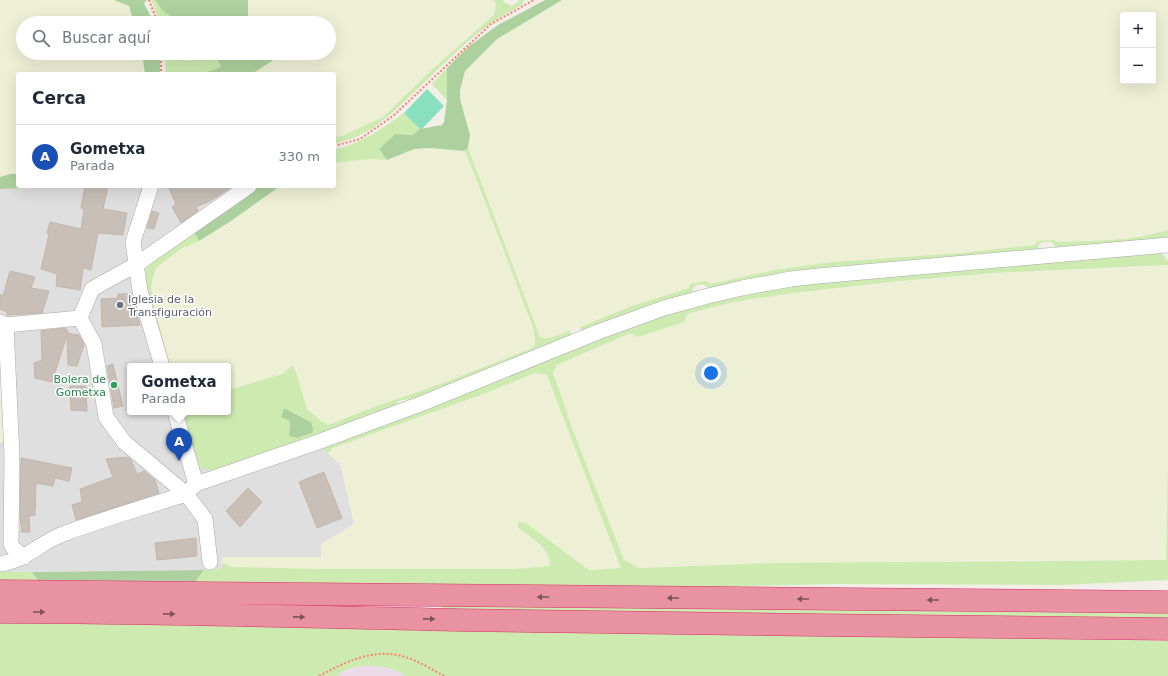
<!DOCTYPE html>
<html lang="es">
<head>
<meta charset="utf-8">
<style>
	:root { --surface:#fff; --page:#f6f6f7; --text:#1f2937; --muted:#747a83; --line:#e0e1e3; --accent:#2563eb }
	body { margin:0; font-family:"DejaVu Sans",sans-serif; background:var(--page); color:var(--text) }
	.controls { position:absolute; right:12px; top:12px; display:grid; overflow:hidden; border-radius:4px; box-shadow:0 4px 16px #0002 }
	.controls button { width:36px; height:36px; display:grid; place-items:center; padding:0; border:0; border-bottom:1px solid var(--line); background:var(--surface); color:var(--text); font:20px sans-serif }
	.you { position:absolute; left:711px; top:373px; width:14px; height:14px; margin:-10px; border:3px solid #fff; border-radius:50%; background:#1a73e8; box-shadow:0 0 0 6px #1a73e833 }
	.badge { display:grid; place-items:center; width:26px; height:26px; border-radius:50%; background:var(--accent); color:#fff; font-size:13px; font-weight:700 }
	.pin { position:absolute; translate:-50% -33px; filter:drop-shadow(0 1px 2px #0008) }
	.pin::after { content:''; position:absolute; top:21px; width:14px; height:12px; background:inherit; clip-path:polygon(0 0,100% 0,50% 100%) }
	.popup { position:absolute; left:127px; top:363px; width:104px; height:52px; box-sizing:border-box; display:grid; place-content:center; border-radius:4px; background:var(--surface); filter:drop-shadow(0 1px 3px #0005); font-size:13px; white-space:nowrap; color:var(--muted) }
	.popup b { font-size:15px; color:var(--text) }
	.popup::after { content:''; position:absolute; left:50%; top:100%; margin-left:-8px; border:8px solid transparent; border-top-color:var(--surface) }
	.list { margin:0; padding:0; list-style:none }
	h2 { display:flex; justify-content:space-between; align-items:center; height:52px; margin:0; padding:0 16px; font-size:17px }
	h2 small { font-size:13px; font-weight:400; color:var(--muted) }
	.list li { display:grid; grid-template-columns:26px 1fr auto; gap:12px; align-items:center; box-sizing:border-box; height:64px; padding:0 16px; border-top:1px solid var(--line) }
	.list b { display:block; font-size:15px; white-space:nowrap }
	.list p { margin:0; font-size:13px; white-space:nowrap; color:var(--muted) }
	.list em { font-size:13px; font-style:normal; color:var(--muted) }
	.icon { flex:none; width:22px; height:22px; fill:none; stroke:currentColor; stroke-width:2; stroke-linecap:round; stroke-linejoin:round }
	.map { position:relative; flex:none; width:1168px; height:676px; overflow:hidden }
	.search { position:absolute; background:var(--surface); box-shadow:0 4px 16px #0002; left:16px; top:16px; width:320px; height:44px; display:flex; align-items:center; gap:10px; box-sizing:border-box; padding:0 14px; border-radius:22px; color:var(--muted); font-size:15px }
	.panel { position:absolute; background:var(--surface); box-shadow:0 4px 16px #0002; left:16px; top:72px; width:320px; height:116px; border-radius:4px }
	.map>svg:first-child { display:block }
</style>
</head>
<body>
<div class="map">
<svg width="1168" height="676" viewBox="0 0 1168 676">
	<rect width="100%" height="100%" fill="#f2efe9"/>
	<polygon fill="#e0dfdf" points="31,186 256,186 193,230 166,366 130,366 130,412 178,412 197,466 214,471 315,437 341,466 354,524 321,544 321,557 222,557 221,569 204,570 0,572 0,443 6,441 0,328 0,189 30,188"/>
	<polygon fill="#ebdbe8" points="374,665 392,669 406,676 336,676 341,673 355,667"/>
	<g fill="#eef0d5" fill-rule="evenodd">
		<polygon points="0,0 114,0 129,6 134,23 23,23 23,53 142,53 145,74 18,74 18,174 10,174 0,177"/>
		<polygon points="248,0 494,0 496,5 494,15 436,66 383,117 342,136 334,137 334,74 245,74 255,72 284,53 329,53 329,23 248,23"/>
		<path d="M562 0H1168V230L1157 232 1146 236 1123 239 1057 242 1053 240 1038 241 1034 245 962 253 833 262 774 270 710 284 706 281 690 284 689 288 632 306 549 339H545L540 338 468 148 470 135 460 99V90L465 71 497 39ZM1123 15H1153V81H1123Z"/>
		<polygon points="430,148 464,151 467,156 533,327 535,345 532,348 443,383 377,406 328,425 321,421 307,409 295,369 284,374 228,390 228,366 170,366 153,303 151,288 152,280 156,268 167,259 182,248 199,241 280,186 334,186 334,163 370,159 387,160 414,149"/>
		<polygon points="1168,265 1168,457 1166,560 1027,560 773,563 639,568 624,561 573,431 553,372 557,365 630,333 638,337 687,314 733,302 793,293 993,273 1128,268"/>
		<polygon points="535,373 547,375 621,568 590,570 526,523 518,528 536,540 550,558 550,566 513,569 326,569 233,567 222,563 222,557 321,557 321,545 354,524 341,466 328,453 332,449 486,393"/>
		<polygon points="0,400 6,400 6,441 0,443"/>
	</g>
	<g fill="#cdebb0" fill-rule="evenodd">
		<polygon points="151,0 155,0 162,10 180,23 160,23"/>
		<polygon points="494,0 503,0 505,3 511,6 518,2 519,0 524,0 523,4 504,15 479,32 456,52 391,114 373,128 356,137 334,144 334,137 342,136 383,117 436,66 494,15 496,5"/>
		<polygon points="165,53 189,53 189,61 208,53 215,57 221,67 201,74 166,74"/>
		<polygon points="447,68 447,100 432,84"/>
		<path d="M404 113 420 129 412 135 395 134 379 149 387 160 370 159 334 163V150C362 143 381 129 404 113Z"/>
		<path d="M468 148 540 337C550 341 560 334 570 330L571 337 410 402 408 399 398 401 397 403V407L214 471 197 467 178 412H228V390L283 374 292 365 295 369 307 409 321 421 328 425 377 406 443 383 532 348 535 345V340L533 327 474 173 467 156 464 151ZM293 412 311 422 312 432 289 436 290 421Z"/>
		<polygon points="193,230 199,241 182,248 167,259 156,268 152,280 151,288 153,303 170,366 166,366 144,284 146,267 149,261"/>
		<path d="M1168 230V240L1056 249 1052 242H1043L1039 244 1037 251 710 289C701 284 707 283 694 286L691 295 582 332 580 327 632 306 689 288 690 284 706 281 711 284 774 270 833 262 962 253 1034 245 1038 241 1053 240 1057 242C1086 241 1116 241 1144 236 1152 235 1160 231 1168 230Z"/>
		<path d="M1160 252 1168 261V265L993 273 891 282 793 293 733 302 687 314 684 322 638 337 630 333 557 365 553 372 573 431 624 560 639 568 773 563 1166 560 1168 457V580L1062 585 835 584 703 587 195 582 204 570 221 569 222 563 233 567 326 569H513L550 566C550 548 531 537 518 528V522L526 523 589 570 621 568 547 375 535 373 486 393 333 448 328 453 322 447 649 319 738 295 840 279Z"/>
		<polygon points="0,572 32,572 38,580 0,580"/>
		<polygon points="442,603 1168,609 1168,620 441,611"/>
		<path d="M0 620 1168 641V676H406C385 663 356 661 336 676H0Z"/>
	</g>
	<g fill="#add19e">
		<polygon points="114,0 147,0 144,3 154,23 134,23 129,6"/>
		<polygon points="155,0 248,0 248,23 180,23 162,10"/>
		<polygon points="545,0 562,0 497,39 465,71 460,90 460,99 470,135 468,148 464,151 430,148 414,149 387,160 379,149 395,134 412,135 420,129 442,125 444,122 447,100 447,68 468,47 498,25"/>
		<polygon points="142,53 160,53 160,74 145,74"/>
		<polygon points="208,53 254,53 261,55 265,53 284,53 255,72 245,74 201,74 221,67 216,57"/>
		<polygon points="10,174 18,174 18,186 31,186 30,188 0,189 0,177"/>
		<polygon points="256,186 280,186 231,221 199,241 193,230"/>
		<polygon points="284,408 311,422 313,429 312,433 297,438 289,436 290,421 281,417"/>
		<polygon points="204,570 195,582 38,580 32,572"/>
	</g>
	<polygon fill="#88e0be" points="427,89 444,106 422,129 420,129 404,113"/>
	<g fill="#c7bfb8" stroke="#c4b6ab">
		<polygon points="85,186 108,186 103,209 127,213 123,235 98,233 91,270 83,268 80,290 56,286 57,274 41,269 49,234 47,233 50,222 81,229 84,209 81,208"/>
		<polygon points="168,186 184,186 186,190 192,186 233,186 210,201 196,207 198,211 181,223 172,207 176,204"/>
		<polygon points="152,211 159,213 154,229 147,228"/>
		<polygon points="10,271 35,277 31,288 49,291 42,313 7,315 7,312 0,309 0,294 3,296"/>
		<polygon points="118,294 131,294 140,325 102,327 101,299 118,298"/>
		<polygon points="65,328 68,331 67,333 79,335 84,345 77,366 68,365 67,335 52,382 35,378 34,363 42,360 41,331"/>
		<polygon points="113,364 123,406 114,408 107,366"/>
		<polygon points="70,386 86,386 87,411 71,410"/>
		<polygon points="127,457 131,460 137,474 144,471 155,480 159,493 76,520 72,505 82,502 80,489 113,477 106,459"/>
		<polygon points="21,458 72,468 69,481 55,478 53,486 36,483 35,515 29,516 30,532 22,532 20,517"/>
		<polygon points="324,472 342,518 317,528 299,482"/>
		<polygon points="248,488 262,502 240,527 226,511"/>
		<polygon points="196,538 197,556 157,560 155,543"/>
	</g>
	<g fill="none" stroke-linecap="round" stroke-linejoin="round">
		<g stroke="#a9a9a9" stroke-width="16">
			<g id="minor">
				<polyline points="151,186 133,242 140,291 162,366"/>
				<polyline points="80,318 94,344 106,417 124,442 186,494 205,519 210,562"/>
				<polyline points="0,322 6,325 80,318 92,289 137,264 249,186"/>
				<polyline points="6,325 12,457 11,544 13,548 24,557"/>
				<polyline points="175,412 196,484"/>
				<path d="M0 564C25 561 41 542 63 534 103 519 145 507 186 494L196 484 318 442 423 403 598 332 664 308 708 296 742 288 791 279 818 276 1168 245"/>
			</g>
		</g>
		<g stroke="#dc2a67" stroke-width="23">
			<g id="highway">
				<polyline points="0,591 1168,602"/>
				<path d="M0 612C153 612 305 617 458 620 695 624 931 626 1168 629"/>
			</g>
		</g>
		<g stroke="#fa8072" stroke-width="2" stroke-dasharray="2 2" stroke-linecap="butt">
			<polyline points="149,0 158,23"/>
			<polyline points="161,53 161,74"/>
			<polyline points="334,146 360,139 393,116 491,24 534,0"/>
			<path d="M319 676C346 662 374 647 405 657 418 661 432 669 444 676"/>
		</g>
		<use href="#minor" stroke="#fff" stroke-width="15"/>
		<use href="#highway" stroke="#e892a2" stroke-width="22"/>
	</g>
	<defs><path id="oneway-solid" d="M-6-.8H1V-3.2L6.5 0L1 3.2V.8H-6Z"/></defs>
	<g fill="#7b545c">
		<use href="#oneway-solid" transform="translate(543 597) rotate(-180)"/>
		<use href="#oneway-solid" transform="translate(673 598) rotate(-180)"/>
		<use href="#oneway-solid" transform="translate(803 599) rotate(-180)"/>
		<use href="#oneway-solid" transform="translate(933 600) rotate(-180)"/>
		<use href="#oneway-solid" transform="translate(39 612)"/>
		<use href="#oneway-solid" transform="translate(169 614) rotate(1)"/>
		<use href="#oneway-solid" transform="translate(299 617) rotate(1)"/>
		<use href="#oneway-solid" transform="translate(429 619) rotate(1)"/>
	</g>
	<circle fill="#6b7280" stroke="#fff" stroke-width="1.5" cx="120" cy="305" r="4"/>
	<circle fill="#2e9e5b" stroke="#fff" stroke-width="1.5" cx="114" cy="385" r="4"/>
	<g text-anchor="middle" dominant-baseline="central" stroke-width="3" stroke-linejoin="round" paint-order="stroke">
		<g font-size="11" fill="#5b616d" stroke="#fff" text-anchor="start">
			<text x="128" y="299">Iglesia de la<tspan x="128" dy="13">Transfiguración</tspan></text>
		</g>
		<g font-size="11" fill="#27864d" stroke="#fff" text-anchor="end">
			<text x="106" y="379">Bolera de<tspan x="106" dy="13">Gometxa</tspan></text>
		</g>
	</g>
</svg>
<div class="controls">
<button>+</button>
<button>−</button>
</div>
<div class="you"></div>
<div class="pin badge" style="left:179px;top:461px;background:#1a4fb4">A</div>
<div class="popup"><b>Gometxa</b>Parada</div>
<div class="search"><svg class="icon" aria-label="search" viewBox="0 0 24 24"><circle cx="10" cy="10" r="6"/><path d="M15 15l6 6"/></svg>Buscar aquí</div>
<section class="panel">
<h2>Cerca<small></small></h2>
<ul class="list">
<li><span class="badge" style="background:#1a4fb4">A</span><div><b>Gometxa</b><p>Parada</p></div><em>330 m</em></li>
</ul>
</section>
</div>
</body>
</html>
